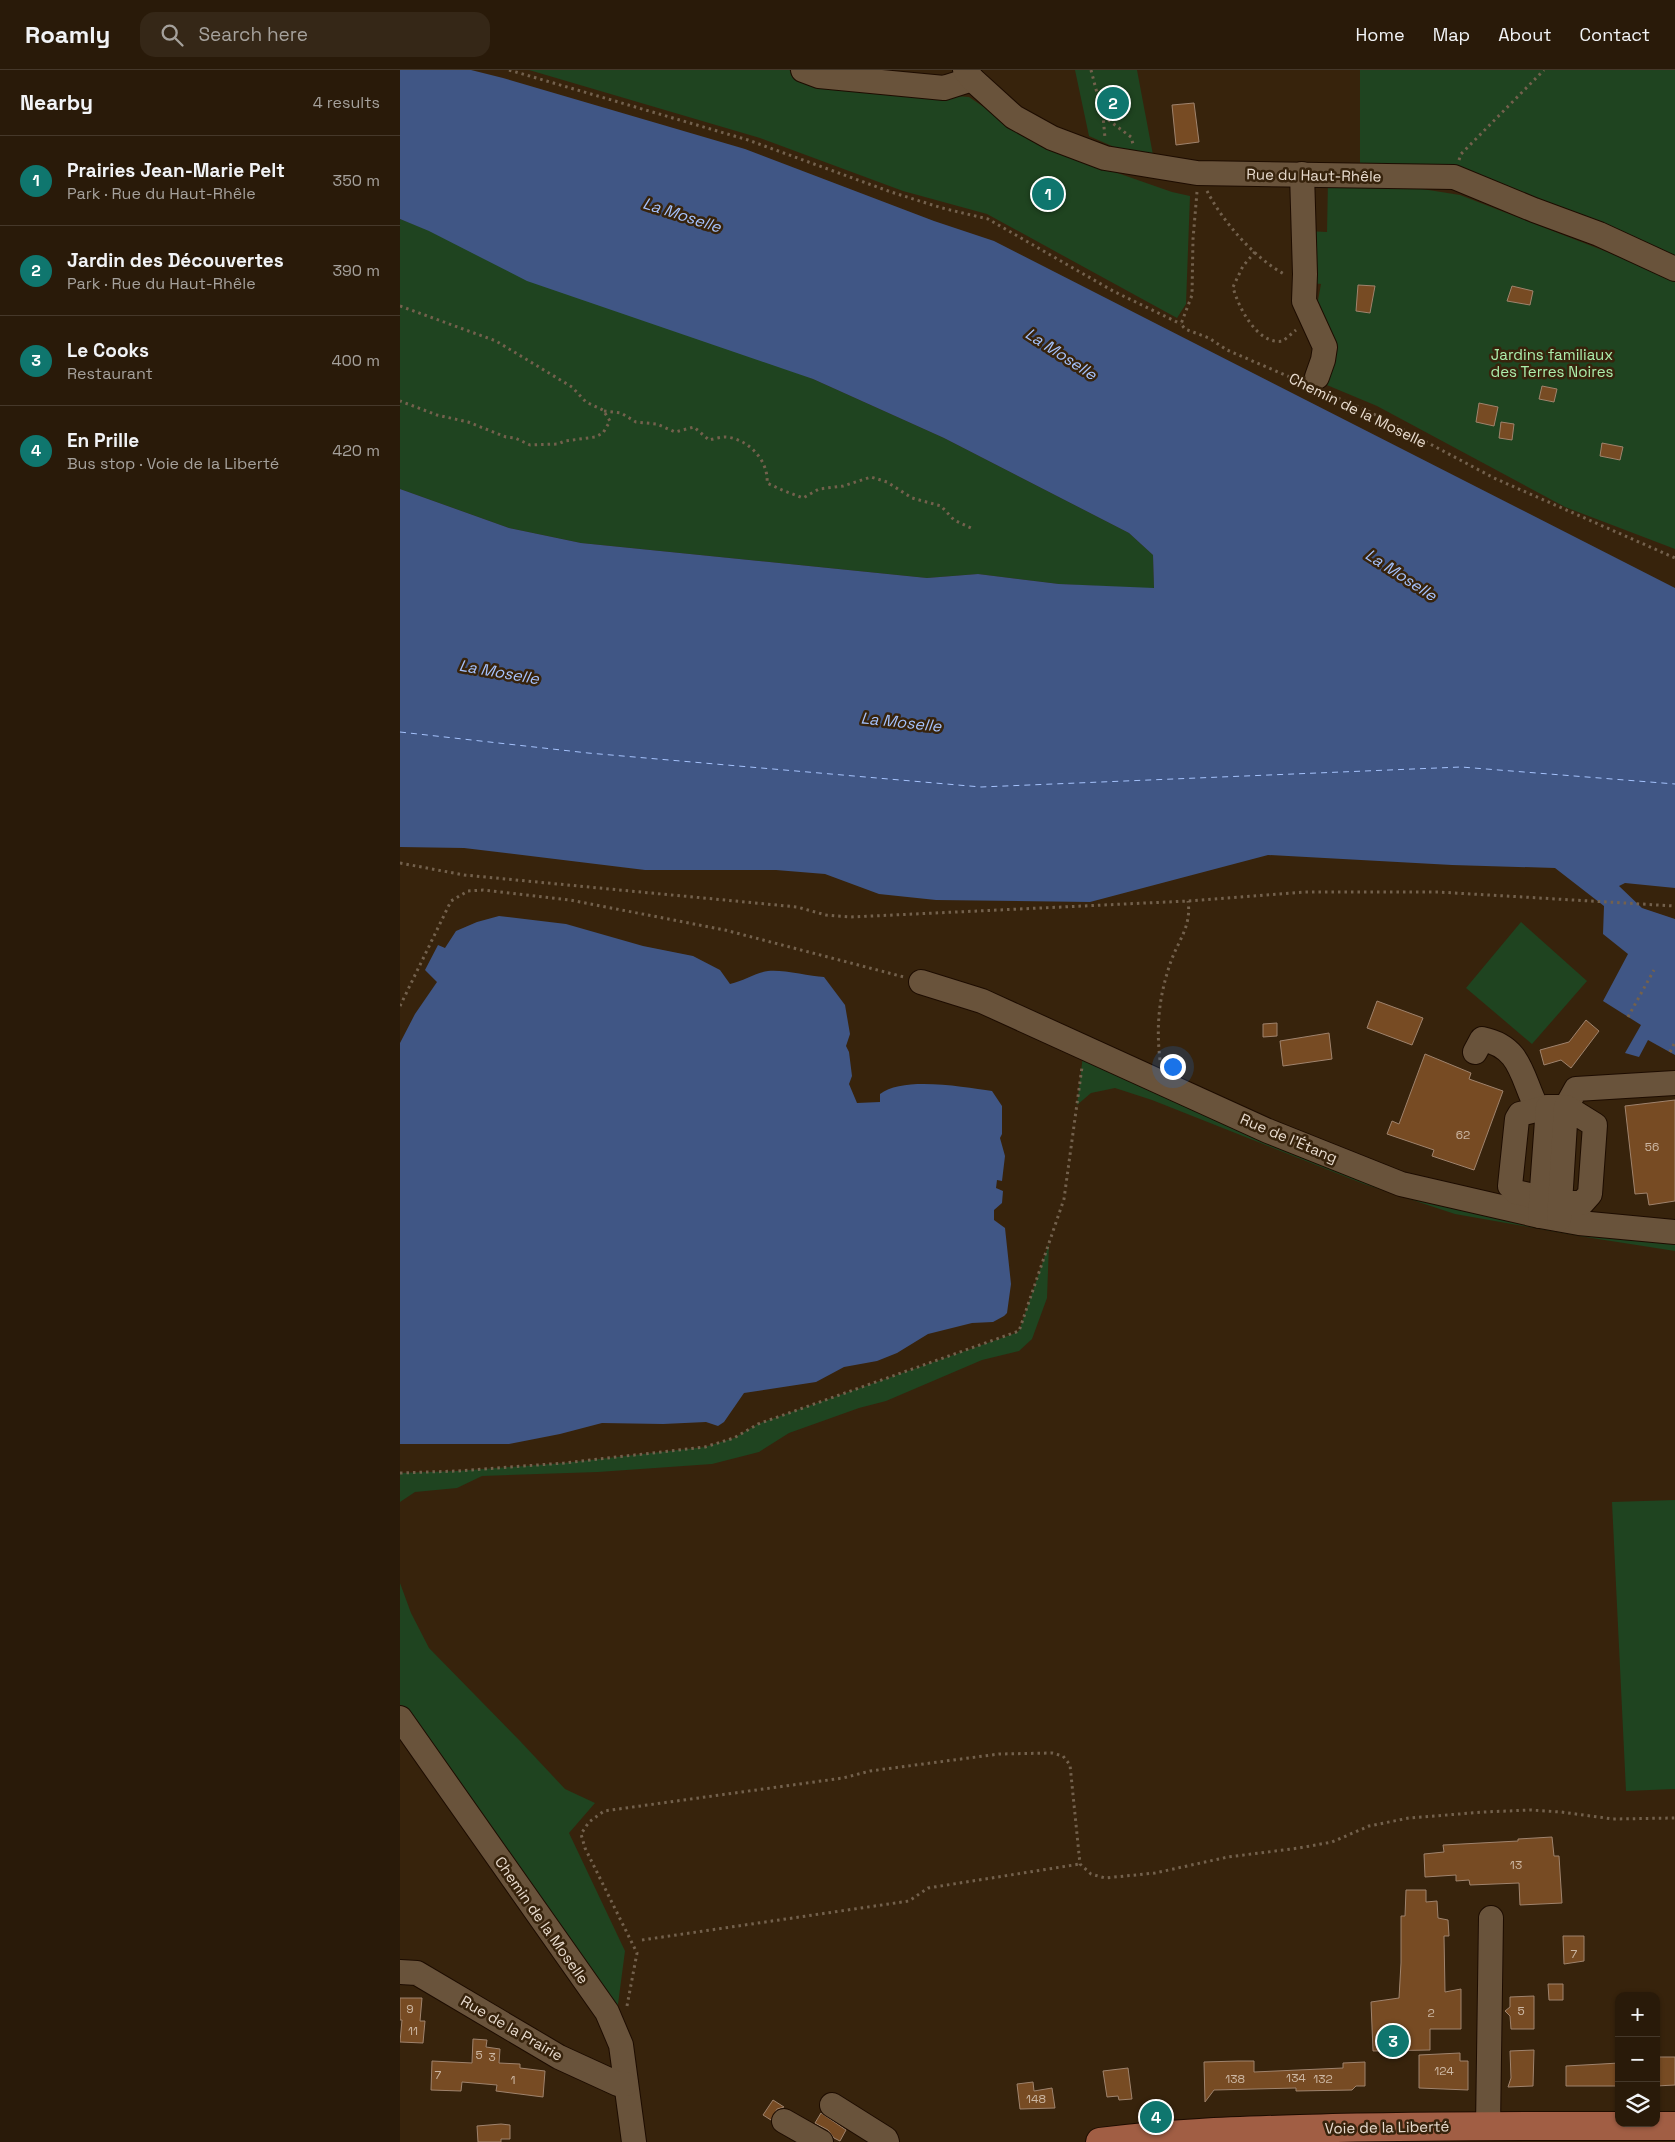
<!DOCTYPE html>
<html lang="en">
<head>
<meta charset="utf-8">
<style>
	:root { --surface:#291a09; --page:#352717; --text:#f1f3f6; --muted:#a5a19c; --line:#45382a; --accent:#0f766e }
	body { margin:0; font-family:"Space Grotesk",sans-serif; background:var(--page); color:var(--text) }
	.controls { position:absolute; right:15px; bottom:15px; display:grid; overflow:hidden; border-radius:10px; box-shadow:0 1px 4px #0004 }
	.controls button { width:45px; height:45px; display:grid; place-items:center; padding:0; border:0; border-bottom:1px solid var(--line); background:var(--surface); color:var(--text); font:25px sans-serif }
	.you { position:absolute; left:772px; top:996px; width:18px; height:18px; margin:-12px; border:4px solid #fff; border-radius:50%; background:#1a73e8; box-shadow:0 0 0 8px #1a73e833 }
	.badge { display:grid; place-items:center; width:32px; height:32px; border-radius:50%; background:var(--accent); color:#fff; font-size:16px; font-weight:700 }
	.pin { position:absolute; translate:-50% -50%; border:2px solid #fff; box-shadow:0 1px 5px #0006 }
	.list { margin:0; padding:0; list-style:none }
	h2 { display:flex; justify-content:space-between; align-items:center; height:65px; margin:0; padding:0 20px; font-size:21px }
	h2 small { font-size:16px; font-weight:400; color:var(--muted) }
	.list li { display:grid; grid-template-columns:32px 1fr auto; gap:15px; align-items:center; box-sizing:border-box; height:90px; padding:0 20px; border-top:1px solid var(--line) }
	.list b { display:block; font-size:19px; white-space:nowrap }
	.list p { margin:0; font-size:16px; white-space:nowrap; color:var(--muted) }
	.list em { font-size:16px; font-style:normal; color:var(--muted) }
	.icon { flex:none; width:28px; height:28px; fill:none; stroke:currentColor; stroke-width:2; stroke-linecap:round; stroke-linejoin:round }
	.map { position:relative; flex:none; width:1275px; height:2072px; overflow:hidden }
	header { display:flex; align-items:center; gap:30px; box-sizing:border-box; height:70px; padding:0 25px; background:var(--surface); border-bottom:1px solid var(--line) }
	header strong { font-size:24px }
	nav { display:flex; gap:28px; margin-inline-start:auto; font-size:18px }
	.search { width:350px; height:45px; background:var(--page); display:flex; align-items:center; gap:12px; box-sizing:border-box; padding:0 18px; border-radius:15px; color:var(--muted); font-size:19px }
	main { display:flex }
	aside { flex:1; background:var(--surface) }
	.map>svg:first-child { display:block }
</style>
</head>
<body>
<header>
<strong>Roamly</strong>
<div class="search"><svg class="icon" aria-label="search" viewBox="0 0 24 24"><circle cx="10" cy="10" r="6"/><path d="M15 15l6 6"/></svg>Search here</div>
<nav><a>Home</a><a>Map</a><a>About</a><a>Contact</a></nav>
</header>
<main>
<aside>
<h2>Nearby<small>4 results</small></h2>
<ul class="list">
<li><span class="badge">1</span><div><b>Prairies Jean-Marie Pelt</b><p>Park · Rue du Haut-Rhêle</p></div><em>350 m</em></li>
<li><span class="badge">2</span><div><b>Jardin des Découvertes</b><p>Park · Rue du Haut-Rhêle</p></div><em>390 m</em></li>
<li><span class="badge">3</span><div><b>Le Cooks</b><p>Restaurant</p></div><em>400 m</em></li>
<li><span class="badge">4</span><div><b>En Prille</b><p>Bus stop · Voie de la Liberté</p></div><em>420 m</em></li>
</ul>
</aside>
<div class="map">
<svg width="1275" height="2072" viewBox="0 0 1275 2072">
	<rect width="100%" height="100%" fill="#37230c"/>
	<g fill="#1f4420">
		<polygon points="129,0 389,0 431,17 569,27 619,61 709,100 772,122 790,126 786,234 777,248 587,144 503,121 360,68"/>
		<polygon points="675,0 737,0 753,85 730,84 689,66"/>
		<polygon points="960,0 1275,0 1275,197 1075,114 960,100"/>
		<polygon points="928,110 991,114 1060,125 1264,204 1275,206 1275,479 1165,437 977,336 922,313 916,241 921,214 910,213 907,161 927,162"/>
		<polygon points="0,149 413,309 544,368 729,463 753,485 754,519 659,514 578,504 527,508 181,473 109,458 0,419"/>
		<polygon points="1121,852 1187,911 1132,974 1066,918"/>
		<polygon points="684,977 1001,1114 1275,1162 1275,1181 1179,1166 1055,1144 964,1114 752,1030 715,1018 691,1023 677,1035"/>
		<polygon points="649,1174 647,1228 632,1269 619,1281 582,1290 486,1331 459,1338 389,1363 359,1382 312,1394 198,1402 82,1406 57,1418 15,1422 0,1432 0,1403 57,1401 164,1393 305,1377 334,1368 358,1354 613,1264 619,1261"/>
		<polygon points="1275,1430 1275,1719 1226,1721 1212,1432"/>
		<polygon points="0,1513 11,1543 29,1578 120,1671 165,1719 195,1733 169,1763 225,1881 215,1957 0,1648"/>
	</g>
	<g fill="#405685">
		<polygon points="0,0 71,0 103,8 345,79 534,151 594,171 1275,518 1275,818 1225,813 1219,816 1242,838 1275,849 1275,985 1248,970 1239,987 1225,983 1241,955 1203,931 1228,884 1203,864 1204,836 1155,798 1052,795 868,785 690,832 536,830 479,824 425,804 376,800 245,800 64,778 0,777 0,419 109,458 181,473 527,508 578,504 659,514 754,518 753,485 729,463 544,368 413,309 127,211 29,161 0,149"/>
		<path d="M99 846 166 854 243 876 293 886 320 900 330 914C344 911 354 903 368 901 381 899 409 906 424 907L445 935 450 964 446 976 449 982 452 1006 449 1014 457 1033 480 1032V1024C503 1006 564 1017 592 1021L602 1036V1064L600 1068 605 1086 602 1111 597 1110 596 1118 603 1121 602 1133 594 1140V1150L605 1158 611 1214 607 1243 604 1246 593 1252 572 1253 528 1264 497 1283 477 1291 444 1297 416 1312 344 1323 324 1352 318 1356 306 1352 263 1354 202 1353 160 1364 109 1374H0V973L15 944 37 912 25 900 38 875 45 878 56 861 77 852Z"/>
	</g>
	<g fill="none" stroke-linecap="round" stroke-linejoin="round">
		<polyline stroke="#a5c2fc" stroke-width="1" stroke-dasharray="6 5" stroke-linecap="butt" points="0,662 188,683 581,717 1061,697 1275,714"/>
	</g>
	<g fill="#774b23" stroke="#9f836d">
		<polygon points="794,33 799,72 776,75 772,35"/>
		<polygon points="958,215 975,216 970,243 956,241"/>
		<polygon points="1112,216 1133,221 1130,235 1107,231"/>
		<polygon points="1142,316 1157,319 1154,332 1139,329"/>
		<polygon points="1079,333 1098,337 1094,356 1076,352"/>
		<polygon points="1101,352 1114,354 1112,370 1099,368"/>
		<polygon points="1202,373 1223,377 1220,390 1200,386"/>
		<polygon points="977,931 1023,948 1012,975 967,958"/>
		<polygon points="1186,950 1199,961 1171,998 1161,990 1144,995 1140,980 1169,972"/>
		<polygon points="877,953 877,966 863,967 863,954"/>
		<polygon points="929,963 932,989 883,996 880,971"/>
		<polygon points="1025,984 1071,1003 1069,1009 1103,1021 1074,1100 1032,1086 1034,1080 987,1064 992,1051 999,1054"/>
		<polygon points="1275,1030 1275,1131 1249,1135 1247,1123 1235,1124 1225,1036"/>
		<polygon points="1152,1767 1154,1786 1159,1786 1162,1833 1120,1835 1119,1813 1070,1815 1069,1810 1056,1811 1056,1805 1025,1807 1024,1784 1044,1782 1043,1775 1118,1771 1118,1769"/>
		<polygon points="1006,1820 1026,1820 1026,1832 1037,1831 1038,1848 1048,1850 1049,1866 1044,1866 1045,1922 1061,1919 1061,1959 1030,1959 1030,1980 973,1981 971,1932 999,1928 1001,1893 1001,1846 1005,1846"/>
		<polygon points="1163,1866 1184,1866 1184,1891 1164,1894"/>
		<polygon points="1148,1914 1163,1914 1163,1930 1149,1930"/>
		<polygon points="1134,1926 1134,1959 1111,1959 1110,1946 1105,1941 1110,1937 1110,1927"/>
		<polygon points="0,1928 22,1928 20,1951 25,1951 23,1973 0,1972 2,1950 0,1950"/>
		<polygon points="73,1969 87,1970 86,1977 100,1979 99,1993 120,1994 120,1998 145,2001 143,2027 96,2021 97,2015 62,2012 61,2021 31,2020 32,1991 72,1993"/>
		<polygon points="1134,1980 1133,2016 1108,2017 1111,2008 1110,1981"/>
		<polygon points="1060,1983 1060,1991 1068,1991 1068,2020 1019,2018 1019,1985"/>
		<polygon points="1256,1987 1275,1987 1275,2015 1256,2016"/>
		<polygon points="838,1991 854,1991 854,2002 943,1998 943,1993 965,1992 965,2016 956,2016 952,2020 896,2021 896,2018 814,2020 805,2032 804,1992"/>
		<polygon points="1219,1993 1219,2016 1166,2016 1166,1996"/>
		<polygon points="728,1998 732,2029 719,2030 718,2026 707,2027 703,2001"/>
		<polygon points="633,2012 634,2021 652,2018 655,2038 620,2039 617,2014"/>
		<polygon points="373,2030 384,2037 377,2039 371,2050 363,2045"/>
		<polygon points="421,2043 446,2060 440,2071 434,2068 428,2060 415,2053"/>
		<polygon points="101,2054 110,2055 110,2069 101,2069 101,2072 78,2072 77,2056"/>
	</g>
	<g fill="none" stroke-linecap="round" stroke-linejoin="round">
		<g stroke="#1d0c00" stroke-width="26">
			<g id="minor">
				<polyline points="403,0 419,6 544,18 572,9"/>
				<polyline points="565,0 572,9 614,47 652,68 705,88 797,103 1054,107 1134,140 1199,164 1275,199"/>
				<polyline points="902,104 905,204 904,231 925,277 923,290 917,307"/>
				<polyline points="521,912 582,931 868,1061 1001,1114 1140,1146 1179,1153 1275,1162"/>
				<path d="M1075 982 1082 969C1122 977 1121 1007 1137 1038"/>
				<polyline points="1142,1128 1116,1122 1110,1116 1117,1049 1120,1044 1148,1037"/>
				<polyline points="1140,1146 1148,1037 1166,1037 1176,1019 1275,1013"/>
				<polyline points="1159,1149 1166,1037 1195,1055 1190,1124 1182,1133 1160,1133"/>
				<polyline points="0,1648 207,1942 221,1975 234,2072"/>
				<polyline points="0,1902 17,1903 159,1987 218,2014 226,2014"/>
				<polyline points="432,2035 486,2069 487,2072"/>
				<polyline points="384,2051 421,2072"/>
				<polyline points="1088,2057 1091,1848"/>
			</g>
		</g>
		<g stroke="#1d0c00" stroke-width="30">
			<path id="major" d="M700 2072C767 2063 833 2061 900 2059 1025 2055 1150 2056 1275 2056"/>
		</g>
		<g stroke="#73614d" stroke-width="3" stroke-dasharray="2.5 4" stroke-linecap="butt">
			<polyline points="109,0 348,70 491,122 542,138 588,149 713,221 781,254"/>
			<polyline points="691,0 703,46 705,68"/>
			<polyline points="703,46 731,67 733,74"/>
			<polyline points="1059,90 1061,84 1144,0"/>
			<path d="M807 121C823 152 855 189 886 205"/>
			<polyline points="797,122 793,169 792,225 781,254 785,259 809,268 827,280 899,311"/>
			<path d="M855 182 843 196 833 217C838 237 858 276 883 271L896 260"/>
			<polyline points="0,236 96,271 172,317 186,332 203,340 210,351 203,363 195,367 165,371 158,374 130,375 115,368 106,367 68,352 37,345 0,331"/>
			<polyline points="926,323 968,341 1094,408 1275,488"/>
			<path d="M204 341 221 343 236 352 257 354 275 362 294 357 309 370C314 369 320 367 325 367 348 368 369 391 367 413L382 420 403 428 419 419 443 416 471 407 487 412 512 428 541 436 554 450 571 458"/>
			<polyline points="0,793 64,805 397,837 426,845 451,847 788,831 904,822 1038,822 1275,836"/>
			<polyline points="0,936 51,831 68,821 83,820 170,830 325,860 504,907"/>
			<polyline points="1228,947 1254,900"/>
			<polyline points="1270,982 1275,972"/>
			<path d="M760 990C756 956 759 927 770 894 777 872 792 857 788 831"/>
			<polyline points="0,1403 57,1401 164,1393 305,1377 334,1368 358,1354 619,1261 664,1129 682,997"/>
			<polyline points="242,1870 509,1831 528,1818 680,1794"/>
			<polyline points="227,1936 237,1883 185,1778 181,1764 189,1752 204,1741 443,1708 470,1701 599,1684 652,1683 663,1686 670,1695 680,1794 691,1804 705,1808 755,1803 828,1787 899,1778 932,1772 969,1756 1009,1748 1084,1742 1130,1740 1161,1742 1213,1749 1275,1748"/>
		</g>
		<use href="#minor" stroke="#69533b" stroke-width="24"/>
		<use href="#major" stroke="#a15e44" stroke-width="28"/>
	</g>
	<g text-anchor="middle" dominant-baseline="central" stroke-width="5" stroke-linejoin="round" paint-order="stroke">
		<g font-size="12" fill="#ccb7a3">
			<text x="1063" y="1065">62</text>
			<text x="1252" y="1077">56</text>
			<text x="1116" y="1795">13</text>
			<text x="1174" y="1884">7</text>
			<text x="10" y="1939">9</text>
			<text x="1121" y="1941">5</text>
			<text x="1031" y="1943">2</text>
			<text x="13" y="1961">11</text>
			<text x="79" y="1985">5</text>
			<text x="92" y="1987">3</text>
			<text x="1044" y="2001">124</text>
			<text x="38" y="2005">7</text>
			<text x="896" y="2008">134</text>
			<text x="835" y="2009">138</text>
			<text x="923" y="2009">132</text>
			<text x="113" y="2010">1</text>
			<text x="636" y="2029">148</text>
		</g>
		<g font-size="15" fill="#e8dbce" stroke="#37230c">
			<text transform="translate(914 105) rotate(1)">Rue du Haut-Rhêle</text>
			<text transform="translate(958 340) rotate(26)">Chemin de la Moselle</text>
			<text transform="translate(889 1068) rotate(23)">Rue de l'Étang</text>
			<text transform="translate(142 1850) rotate(55)">Chemin de la Moselle</text>
			<text transform="translate(112 1958) rotate(30)">Rue de la Prairie</text>
			<text transform="translate(987 2057) rotate(-1)">Voie de la Liberté</text>
		</g>
		<g font-size="15" fill="#aceeac" stroke="#37230c">
			<text x="1152" y="284">Jardins familiaux<tspan x="1152" dy="17">des Terres Noires</tspan></text>
		</g>
		<g font-size="16" font-style="italic" fill="#a5c2fc" stroke="#37230c">
			<text transform="translate(282 145) rotate(18)">La Moselle</text>
			<text transform="translate(661 284) rotate(33)">La Moselle</text>
			<text transform="translate(1001 505) rotate(33)">La Moselle</text>
			<text transform="translate(99 602) rotate(10)">La Moselle</text>
			<text transform="translate(501 652) rotate(6)">La Moselle</text>
		</g>
	</g>
</svg>
<div class="controls">
<button>+</button>
<button>−</button>
<button><svg class="icon" aria-label="layers" viewBox="0 0 24 24"><path d="M12 4l9 5-9 5-9-5zM3 14l9 5 9-5"/></svg></button>
</div>
<div class="you"></div>
<div class="pin badge" style="left:648px;top:124px">1</div>
<div class="pin badge" style="left:713px;top:33px">2</div>
<div class="pin badge" style="left:993px;top:1971px">3</div>
<div class="pin badge" style="left:756px;top:2047px">4</div>
</div>
</main>
</body>
</html>
